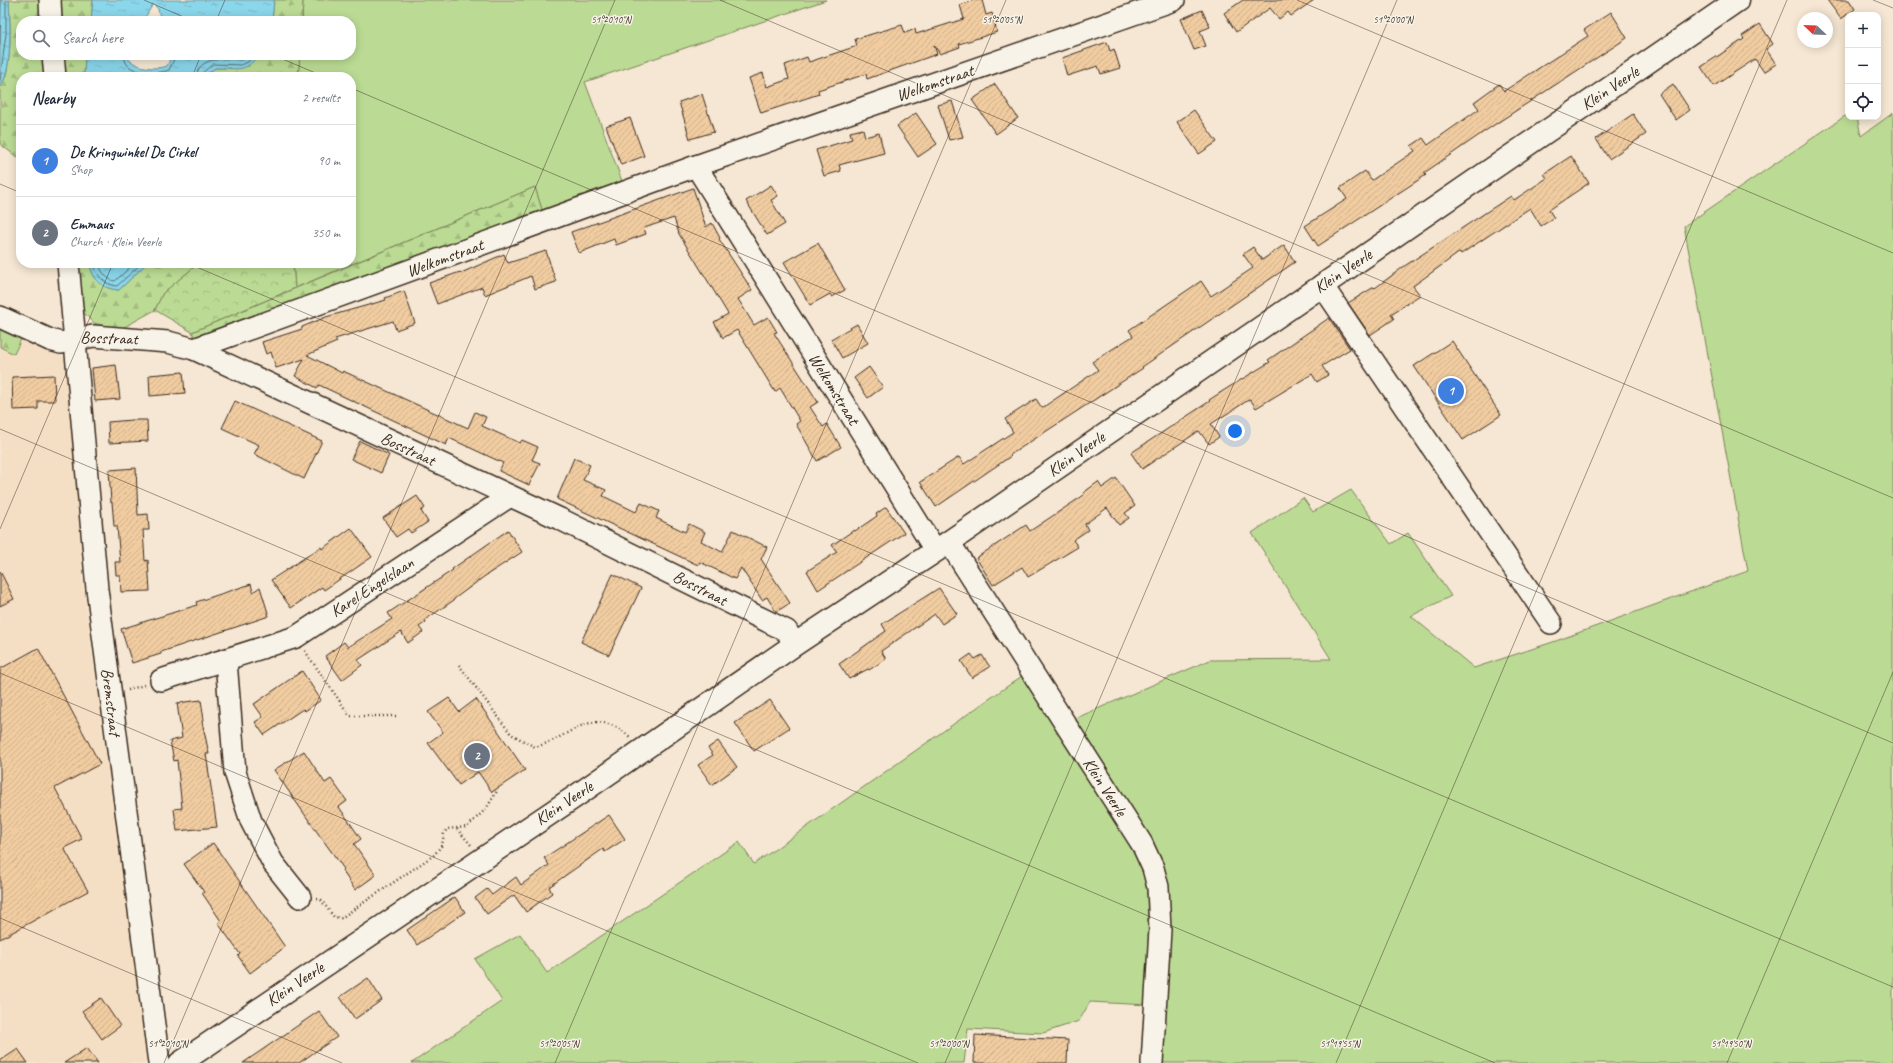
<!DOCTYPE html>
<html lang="en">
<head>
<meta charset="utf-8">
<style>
	:root { --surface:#fff; --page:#f6f6f7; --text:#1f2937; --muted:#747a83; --line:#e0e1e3; --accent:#c8321e }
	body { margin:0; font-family:Caveat,sans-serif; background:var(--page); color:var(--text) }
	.controls { position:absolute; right:12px; top:12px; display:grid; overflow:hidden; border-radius:8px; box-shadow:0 2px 10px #0003 }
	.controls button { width:36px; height:36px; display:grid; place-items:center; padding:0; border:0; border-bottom:1px solid var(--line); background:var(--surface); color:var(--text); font:20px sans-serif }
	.compass { position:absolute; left:1797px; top:12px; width:36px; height:36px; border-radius:50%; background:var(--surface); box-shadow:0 2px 10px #0003; rotate:293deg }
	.you { position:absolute; left:1235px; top:431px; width:14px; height:14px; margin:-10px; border:3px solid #fff; border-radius:50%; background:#1a73e8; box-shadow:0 0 0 6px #1a73e833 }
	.badge { display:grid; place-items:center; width:26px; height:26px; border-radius:50%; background:var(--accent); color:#fff; font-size:13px; font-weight:700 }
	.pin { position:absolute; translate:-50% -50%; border:2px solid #fff; box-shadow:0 1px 4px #0006 }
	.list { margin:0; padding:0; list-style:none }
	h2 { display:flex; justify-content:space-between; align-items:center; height:52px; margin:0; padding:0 16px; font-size:17px }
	h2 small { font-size:13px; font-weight:400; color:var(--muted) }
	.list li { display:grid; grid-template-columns:26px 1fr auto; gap:12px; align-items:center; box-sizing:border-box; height:72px; padding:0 16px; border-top:1px solid var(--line) }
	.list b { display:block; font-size:15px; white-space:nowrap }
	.list p { margin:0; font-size:13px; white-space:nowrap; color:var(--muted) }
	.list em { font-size:13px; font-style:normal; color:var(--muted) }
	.icon { flex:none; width:22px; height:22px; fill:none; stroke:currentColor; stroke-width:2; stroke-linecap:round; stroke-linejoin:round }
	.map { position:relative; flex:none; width:1893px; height:1063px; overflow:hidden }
	.search { position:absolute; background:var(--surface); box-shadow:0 2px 10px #0003; left:16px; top:16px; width:340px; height:44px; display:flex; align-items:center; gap:10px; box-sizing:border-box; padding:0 14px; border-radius:16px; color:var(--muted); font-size:15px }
	.panel { position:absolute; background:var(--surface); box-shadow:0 2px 10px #0003; left:16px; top:72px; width:340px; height:196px; border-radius:16px }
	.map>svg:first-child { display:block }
</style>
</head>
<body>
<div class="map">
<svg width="1893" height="1063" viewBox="0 0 1893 1063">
	<defs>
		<pattern id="forest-firs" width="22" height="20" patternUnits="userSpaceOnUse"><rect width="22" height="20" fill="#bbdb94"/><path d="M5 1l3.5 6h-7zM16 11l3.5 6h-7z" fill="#a2bc7f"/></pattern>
		<pattern id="park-crowns" width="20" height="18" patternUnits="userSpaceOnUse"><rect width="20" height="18" fill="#bbdb94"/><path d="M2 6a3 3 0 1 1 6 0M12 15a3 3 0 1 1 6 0" fill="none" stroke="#a2bc7f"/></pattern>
		<pattern id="water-ripples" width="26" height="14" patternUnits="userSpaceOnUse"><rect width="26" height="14" fill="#8ad6ea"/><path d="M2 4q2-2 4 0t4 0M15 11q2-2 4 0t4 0" fill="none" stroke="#78b8c8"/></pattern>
		<pattern id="building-hatch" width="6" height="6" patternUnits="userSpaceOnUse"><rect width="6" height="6" fill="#f1cca1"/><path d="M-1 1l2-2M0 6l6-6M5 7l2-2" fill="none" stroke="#d0af8a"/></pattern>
	</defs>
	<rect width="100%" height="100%" fill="#f5e7d3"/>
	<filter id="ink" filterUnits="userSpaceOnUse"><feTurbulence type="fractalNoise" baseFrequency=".025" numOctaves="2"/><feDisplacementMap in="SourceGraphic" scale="8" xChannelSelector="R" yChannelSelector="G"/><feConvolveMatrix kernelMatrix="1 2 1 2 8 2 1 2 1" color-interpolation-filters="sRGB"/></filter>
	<g filter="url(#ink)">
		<polygon fill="#f4dfc4" points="23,335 67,359 83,584 147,1063 0,1063 0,347 14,354"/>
		<g fill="#bbdb94" stroke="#7b8259">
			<polygon points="303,0 826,0 585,82 622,181 542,210 535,187 295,288 293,263 351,263 351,77 298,77 300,55 351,55 351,21 302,21"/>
			<polygon points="1893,113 1893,1063 1159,1063 1169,913 1074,719 1210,660 1331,659 1252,533 1303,498 1313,512 1351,490 1391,544 1408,533 1451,596 1411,616 1474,668 1553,642 1748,571 1684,226 1848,114 1848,117 1857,117 1861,136"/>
			<polygon points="1022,676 1125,837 1144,872 1148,900 1149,1005 1090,1002 1079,1021 1043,1033 968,1029 964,1063 412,1063 502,1001 475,959 520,934 547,973 739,842 754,864"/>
		</g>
		<g fill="url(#forest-firs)" stroke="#7b8259">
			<path d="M9 0H93L91 21H21V55H85L84 77H21V158L17 157 0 144V87C13 72 10 20 9 0Z"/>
			<polygon points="274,0 303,0 302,21 272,21"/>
			<path d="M258 55H300L298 77H203L215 68C235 67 244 74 258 55Z"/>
			<polygon points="535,187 542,210 195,338 192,332"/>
			<path d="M77 263H90C92 280 103 289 119 290L147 263H199L163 293 155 310 119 330 94 323 80 309Z"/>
			<polygon points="0,324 23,335 14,354 0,347"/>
		</g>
		<polygon fill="url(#park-crowns)" stroke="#7b8259" points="199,263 293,263 295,288 192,332 155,310 163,293"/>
		<g fill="url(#water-ripples)" stroke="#6a9198">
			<path d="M0 0H9C10 20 13 72 0 87Z"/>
			<polygon points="93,0 274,0 272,21 161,21 158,9 153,4 143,21 91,21"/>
			<path d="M85 55H129V60C140 68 154 70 167 66L172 55H258C244 75 236 67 215 68L203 77H84Z"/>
			<path d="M90 263H147L119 290C103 289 92 280 90 263Z"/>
		</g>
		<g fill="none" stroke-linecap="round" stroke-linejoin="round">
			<g stroke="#5b6f70" stroke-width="1">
				<polyline points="0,45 1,0"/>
				<path d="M125 55C121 74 157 75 169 70L176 55"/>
				<path d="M196 77C198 56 226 58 240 60L247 55"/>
				<polyline points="201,77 202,73 213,64 241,65 248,62 253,55"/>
				<polyline points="0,80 6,34 6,0"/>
				<path d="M94 263C95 275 105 285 117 286L142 263"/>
				<path d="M99 263C100 271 107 280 115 281L135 263"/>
			</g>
		</g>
		<g fill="url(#building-hatch)" stroke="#3b2a1e">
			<polygon points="975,0 982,0 986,15 992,13 997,32 959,44 960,47 940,54 934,45 937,54 867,79 866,74 818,90 819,94 761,113 749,78 763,73 767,87 789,79 785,65 807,57 809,62 857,46 855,39 902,25 905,33 915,29 916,34 964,19 960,5"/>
			<polygon points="1243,0 1314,0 1291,16 1288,12 1279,19 1270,8 1236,32 1224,13"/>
			<polygon points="1827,0 1849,0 1855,9 1841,19"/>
			<polygon points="1202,10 1210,27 1200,31 1206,46 1194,50 1181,19"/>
			<polygon points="1611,12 1627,38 1491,127 1424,173 1426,175 1318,246 1305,226 1347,199 1340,188 1365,171 1372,180 1415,151 1411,146 1423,138 1428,145 1479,109 1474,102 1499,84 1504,91 1588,36 1584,30"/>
			<polygon points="1760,24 1773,44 1766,49 1776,64 1764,72 1755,59 1714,86 1701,67 1744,39 1742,36"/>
			<polygon points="1107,42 1110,51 1114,49 1120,68 1101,74 1098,66 1067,76 1062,58"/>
			<polygon points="995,84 1018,118 996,134 972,100"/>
			<polygon points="1673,84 1690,110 1676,120 1659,94"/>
			<polygon points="702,94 714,132 690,139 679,102"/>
			<polygon points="952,101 963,137 949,140 938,105"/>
			<polygon points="1194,110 1217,142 1199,154 1177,122"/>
			<polygon points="916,113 937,144 918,157 897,126"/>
			<polygon points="1633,114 1646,134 1609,159 1596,139"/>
			<polygon points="630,118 644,156 621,165 606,126"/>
			<polygon points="863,129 865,137 879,133 884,153 839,165 841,171 824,176 816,150 852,139 850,132"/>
			<polygon points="1571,156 1589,183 1549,210 1554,218 1541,226 1530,208 1461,254 1460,252 1413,286 1420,295 1391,314 1394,319 1370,335 1348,303 1374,287 1375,288 1406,265 1511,196 1514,200 1547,178 1544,174"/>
			<polygon points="771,185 778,196 771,200 785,224 767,235 746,201"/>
			<polygon points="693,188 706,227 712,223 720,238 719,239 752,290 738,299 754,325 768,317 777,332 774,333 818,402 810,407 823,427 827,424 841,447 817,461 796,424 800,421 780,388 775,392 737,330 723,338 714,322 728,314 679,234 674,218 644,228 646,234 616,245 614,239 579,253 571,232"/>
			<polygon points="818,243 845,290 832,297 830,294 810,305 784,262"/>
			<polygon points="1284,245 1295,262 1142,367 1143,368 1010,455 1011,456 936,507 920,482 959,457 964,464 1013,432 1005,419 1036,399 1042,408 1098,370 1092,362 1133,336 1129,330 1201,281 1211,296 1253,268 1243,254 1253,247 1262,260"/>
			<polygon points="546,251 556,282 535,289 531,276 485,295 482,287 437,304 429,283 460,272 461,273 504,254 508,263"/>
			<polygon points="404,291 415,323 396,330 393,321 335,339 337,342 307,355 342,373 343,371 468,428 475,412 486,417 482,426 520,443 522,440 538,447 532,460 540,463 529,485 499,471 503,463 449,438 446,445 319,385 317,388 295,376 304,359 276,368 271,352 266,354 262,342 302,329 302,327 326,317 386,300 385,298"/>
			<polygon points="1329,318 1350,349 1322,366 1328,375 1317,382 1312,374 1256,408 1250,399 1211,424 1219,437 1209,444 1199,431 1142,469 1131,453 1210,401 1209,400 1226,389 1270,362 1268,360"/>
			<polygon points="857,324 868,343 842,358 831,339"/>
			<polygon points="1452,341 1501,415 1463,440 1414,366"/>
			<polygon points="116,365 120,399 95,401 92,368"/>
			<polygon points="869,367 883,387 868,398 854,378"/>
			<polygon points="183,372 185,393 150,396 149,375"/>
			<polygon points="54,375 55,401 38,401 38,409 13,410 12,377"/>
			<polygon points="235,401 322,441 304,479 254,454 259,445 222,428"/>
			<polygon points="132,420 147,420 148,441 109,443 108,422"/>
			<polygon points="360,441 389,455 381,473 351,459"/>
			<polygon points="574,458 590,465 583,480 606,490 603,496 636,512 641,503 659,511 656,518 685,532 689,524 705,532 701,541 722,552 733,530 767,547 761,559 790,603 776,612 767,597 762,600 741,568 735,579 700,562 698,565 557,499"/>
			<polygon points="136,468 138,515 148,514 149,530 143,530 145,561 148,560 150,591 121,592 120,575 116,575 115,562 120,562 117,526 114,526 112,502 111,503 109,470"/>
			<polygon points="1116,478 1135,506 1125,513 1129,518 1119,525 1107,508 1085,524 1088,530 1073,540 1078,547 1028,577 1022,567 993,585 976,558 1026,525 1030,531 1084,495 1083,493 1098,482 1102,488"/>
			<polygon points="417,496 425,508 421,511 428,522 411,533 408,529 396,537 383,518"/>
			<polygon points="886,507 904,533 818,590 807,571 837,552 832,545 854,530 855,531 877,516 876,514"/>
			<polygon points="351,528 372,557 324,590 322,587 291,608 271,580 321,547 322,549"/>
			<polygon points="508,530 522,552 485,576 454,599 454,600 425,620 426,622 419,627 423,632 408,643 401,632 358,660 362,665 342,680 325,656 344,642 348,647 392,619 388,613 453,570 452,569"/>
			<polygon points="0,571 14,599 0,606"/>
			<polygon points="613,574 641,588 609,655 581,642"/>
			<polygon points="251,584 253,592 260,587 269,616 161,652 161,654 132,663 121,629 197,605 196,602"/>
			<polygon points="939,588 957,614 942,624 935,614 881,651 886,659 869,670 868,669 849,679 839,664 886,631 882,624"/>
			<polygon points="38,648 100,764 55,788 82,839 64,848 88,891 0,939 0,669"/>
			<polygon points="971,654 975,659 982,655 990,667 972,678 961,661"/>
			<polygon points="302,671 321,700 305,711 303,709 264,735 255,722 263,717 254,704"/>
			<polygon points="449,698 459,712 476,699 525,770 492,792 478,772 459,785 428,743 443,732 428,712"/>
			<polygon points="201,700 204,720 202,721 209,754 206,754 217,827 177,831 174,809 182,808 177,760 174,761 170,741 182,738 177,703"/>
			<polygon points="770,700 789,728 754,751 735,723"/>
			<polygon points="718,741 737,767 712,785 698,765 713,755 708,748"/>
			<polygon points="304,751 325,783 331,779 347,801 339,807 361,839 354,844 376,875 355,890 342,870 344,869 312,825 274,770"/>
			<polygon points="609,815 625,839 605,852 603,849 549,887 552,893 526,912 514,895 487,914 475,898 487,889 492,895 516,877 521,885 549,865 544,858"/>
			<polygon points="213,843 285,947 250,973 238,956 240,954 218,923 221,921 202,893 204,892 184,864"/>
			<polygon points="455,897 465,912 417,945 407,930"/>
			<polygon points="368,978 382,1000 355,1019 340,997"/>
			<polygon points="101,998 120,1026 102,1039 82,1011"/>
			<polygon points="319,1011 337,1037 319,1049 299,1063 243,1063"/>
			<polygon points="975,1035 1068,1040 1067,1063 974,1063"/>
			<polygon points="87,1048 98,1063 64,1063"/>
			<polygon points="18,1049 28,1063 0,1063 0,1061"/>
		</g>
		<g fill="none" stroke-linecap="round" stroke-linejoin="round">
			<g stroke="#3b2a1e" stroke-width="24">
				<g id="minor">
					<polyline points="50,0 51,21"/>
					<polyline points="53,55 55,77"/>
					<polyline points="696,166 935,550"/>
					<polyline points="68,263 97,589 159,1063"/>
					<polyline points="1322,285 1551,623"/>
					<polyline points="0,317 50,340 61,343 93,336 168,342 194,349 560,519 787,631 794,645"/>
					<polyline points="194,349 696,166 1174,0"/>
					<polyline points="949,542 1142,844 1153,868 1158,887 1160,930 1152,1063"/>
					<polyline points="226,661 235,772 251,821 273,863 300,897"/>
					<polyline points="161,680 296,637 510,496"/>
				</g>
			</g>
			<g stroke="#3b2a1e" stroke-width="25">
				<polyline id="major" points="180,1063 576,796 794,645 949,542 1738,0"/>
			</g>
			<g stroke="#3b2a1e" stroke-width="2.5" stroke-dasharray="1 3" stroke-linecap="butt">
				<polyline points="305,651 350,716 396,716"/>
				<path d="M459 665 511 734 535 747C574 737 590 703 630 737"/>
				<polyline points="128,690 144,685"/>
				<polyline points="457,829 471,845"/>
				<polyline points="317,899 321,900 334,917 341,918 434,855 442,845 444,834 447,829 467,827 486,809 497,791"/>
			</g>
			<use href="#minor" stroke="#f7f3e8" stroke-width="21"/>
			<use href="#major" stroke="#f7f3e8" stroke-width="22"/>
		</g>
	</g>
	<path fill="none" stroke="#3b2a1e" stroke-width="1" stroke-opacity="0.45" d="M144 0 193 21M720 0 1893 498M1297 0 1893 253M1873 0 1893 8M216 21 225 0M273 55 325 77M192 77 201 55M351 88 1893 743M0 184 21 193M187 263 1893 987M0 429 1495 1063M0 529 113 263M0 673 918 1063M0 918 342 1063M164 1063 615 0M555 1063 1006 0M945 1063 1397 0M1336 1063 1787 0M1727 1063 1893 672"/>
	<g text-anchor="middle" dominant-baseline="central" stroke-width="3" stroke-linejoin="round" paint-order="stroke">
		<g font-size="17" fill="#3b2a1e" stroke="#f7f3e8">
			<text transform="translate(935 83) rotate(-19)">Welkomstraat</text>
			<text transform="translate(1610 88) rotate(-34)">Klein Veerle</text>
			<text transform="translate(445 258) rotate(-20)">Welkomstraat</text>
			<text transform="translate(1343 271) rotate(-34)">Klein Veerle</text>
			<text transform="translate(109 338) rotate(2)">Bosstraat</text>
			<text transform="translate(834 389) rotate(58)">Welkomstraat</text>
			<text transform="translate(408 449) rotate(25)">Bosstraat</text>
			<text transform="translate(1076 454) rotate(-35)">Klein Veerle</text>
			<text transform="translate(372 587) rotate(-33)">Karel Engelslaan</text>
			<text transform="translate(700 588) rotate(27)">Bosstraat</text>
			<text transform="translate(111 702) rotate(83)">Bremstraat</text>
			<text transform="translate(1105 787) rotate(57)">Klein Veerle</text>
			<text transform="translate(564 803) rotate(-34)">Klein Veerle</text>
			<text transform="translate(295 984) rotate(-34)">Klein Veerle</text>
		</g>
	</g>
	<g font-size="10" text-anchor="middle" fill="#3b2a1e" stroke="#f7f3e8" stroke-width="3" stroke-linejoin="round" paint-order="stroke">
		<text x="611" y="23">51°20'10"N</text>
		<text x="1002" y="23">51°20'05"N</text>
		<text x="1393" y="23">51°20'00"N</text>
		<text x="168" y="1047">51°20'10"N</text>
		<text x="559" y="1047">51°20'05"N</text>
		<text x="949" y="1047">51°20'00"N</text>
		<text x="1340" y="1047">51°19'55"N</text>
		<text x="1731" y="1047">51°19'50"N</text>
	</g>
</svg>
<div class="controls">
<button>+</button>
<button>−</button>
<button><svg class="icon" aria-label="locate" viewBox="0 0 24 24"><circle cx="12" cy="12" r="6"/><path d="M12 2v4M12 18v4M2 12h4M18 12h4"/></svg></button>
</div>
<svg class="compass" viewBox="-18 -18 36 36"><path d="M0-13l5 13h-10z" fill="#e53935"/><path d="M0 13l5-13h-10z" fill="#747a83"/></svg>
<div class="you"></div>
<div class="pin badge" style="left:1451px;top:391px;background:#3f7fe0">1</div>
<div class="pin badge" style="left:477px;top:756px;background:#6b7280">2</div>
<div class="search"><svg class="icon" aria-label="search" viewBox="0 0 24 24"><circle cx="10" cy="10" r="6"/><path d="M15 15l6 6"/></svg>Search here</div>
<section class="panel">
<h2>Nearby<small>2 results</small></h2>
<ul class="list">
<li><span class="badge" style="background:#3f7fe0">1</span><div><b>De Kringwinkel De Cirkel</b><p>Shop</p></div><em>90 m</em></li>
<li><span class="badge" style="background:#6b7280">2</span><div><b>Emmaus</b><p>Church · Klein Veerle</p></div><em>350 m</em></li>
</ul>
</section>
</div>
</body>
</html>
